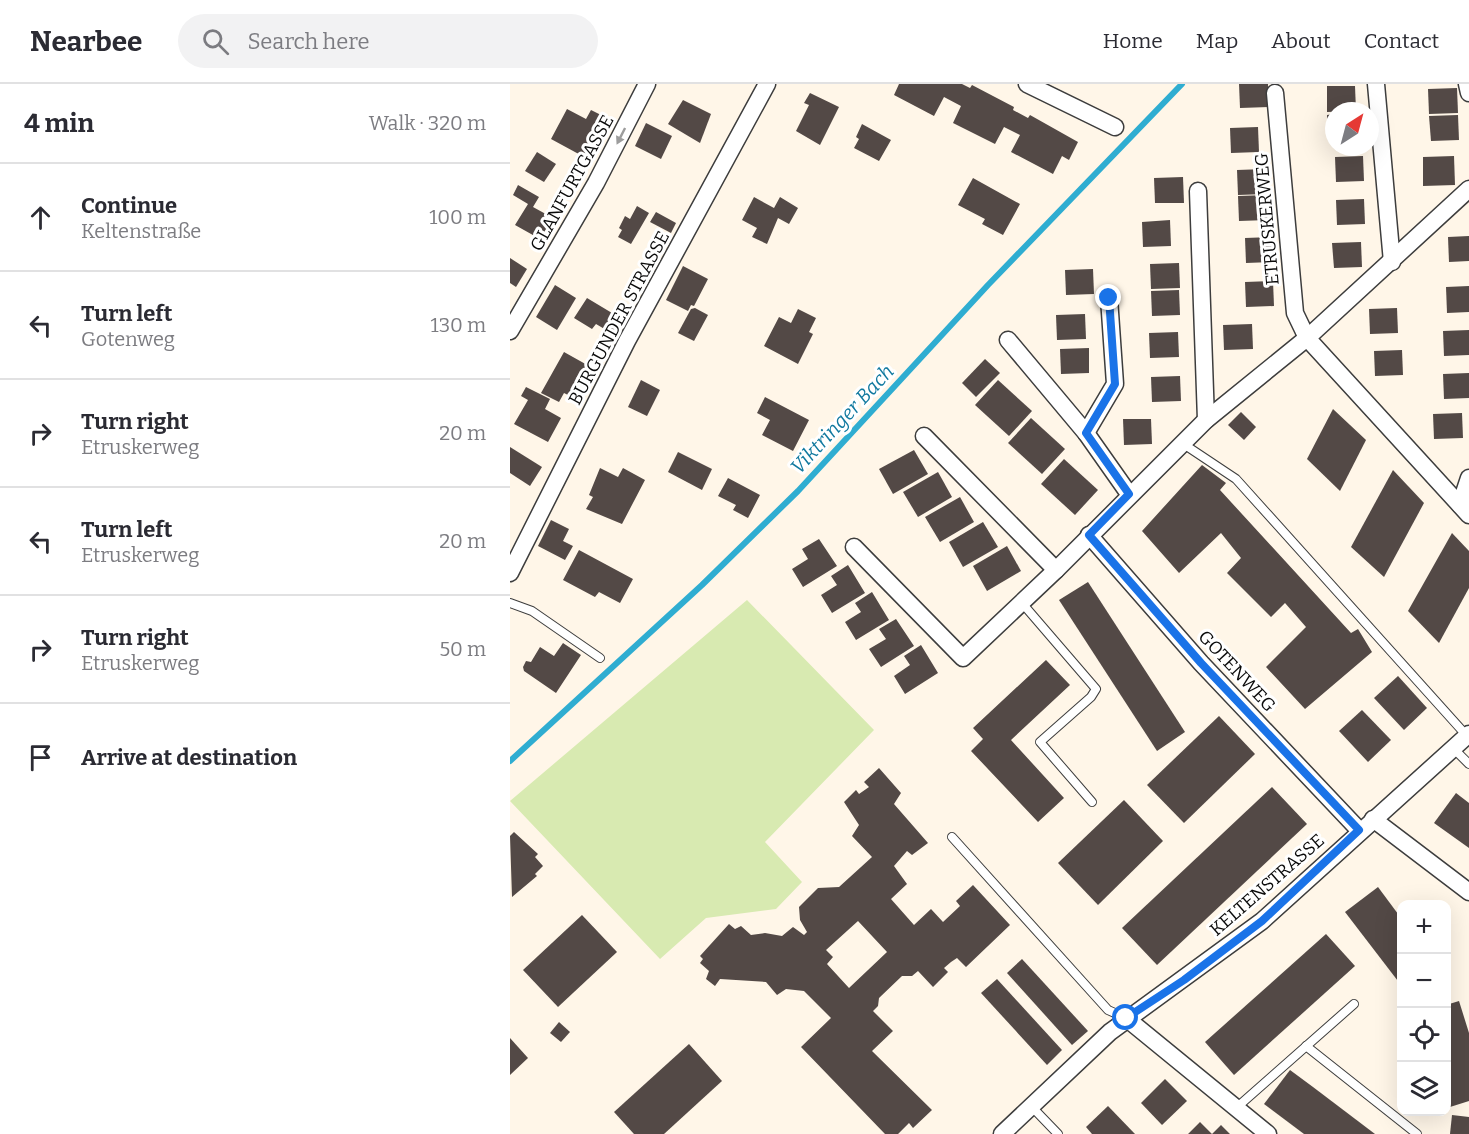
<!DOCTYPE html>
<html lang="en">
<head>
<meta charset="utf-8">
<style>
	:root { --surface:#fff; --page:#f2f2f3; --text:#2b2b33; --muted:#7c7c81; --line:#e1e1e2 }
	body { margin:0; font-family:Bitter,serif; background:var(--page); color:var(--text) }
	.controls { position:absolute; right:18px; bottom:18px; display:grid; overflow:hidden; border-radius:12px; box-shadow:0 6px 24px #0002 }
	.controls button { width:54px; height:54px; display:grid; place-items:center; padding:0; border:0; border-bottom:2px solid var(--line); background:var(--surface); color:var(--text); font:30px sans-serif }
	.compass { position:absolute; left:815px; top:18px; width:54px; height:54px; border-radius:50%; background:var(--surface); box-shadow:0 6px 24px #0002; rotate:36deg }
	.stop { position:absolute; width:18px; height:18px; margin:-14px; border:4px solid #1a73e8; border-radius:50%; background:#fff }
	.stop.end { background:#1a73e8; border-color:#fff; box-shadow:0 2px 6px #0008 }
	.list { margin:0; padding:0; list-style:none }
	h2 { display:flex; justify-content:space-between; align-items:center; height:78px; margin:0; padding:0 24px; font-size:26px }
	h2 small { font-size:20px; font-weight:400; color:var(--muted) }
	.list li { display:grid; grid-template-columns:39px 1fr auto; gap:18px; align-items:center; box-sizing:border-box; height:108px; padding:0 24px; border-top:2px solid var(--line) }
	.list b { display:block; font-size:22px; white-space:nowrap }
	.list p { margin:0; font-size:20px; white-space:nowrap; color:var(--muted) }
	.list em { font-size:20px; font-style:normal; color:var(--muted) }
	.icon { flex:none; width:33px; height:33px; fill:none; stroke:currentColor; stroke-width:2; stroke-linecap:round; stroke-linejoin:round }
	.map { position:relative; flex:none; width:959px; height:1050px; overflow:hidden }
	header { display:flex; align-items:center; gap:36px; box-sizing:border-box; height:84px; padding:0 30px; background:var(--surface); border-bottom:2px solid var(--line) }
	header strong { font-size:28px }
	nav { display:flex; gap:33px; margin-inline-start:auto; font-size:21px }
	.search { width:420px; height:54px; background:var(--page); display:flex; align-items:center; gap:15px; box-sizing:border-box; padding:0 21px; border-radius:33px; color:var(--muted); font-size:22px }
	main { display:flex }
	aside { flex:1; background:var(--surface) }
	.map>svg:first-child { display:block }
</style>
</head>
<body>
<header>
<strong>Nearbee</strong>
<div class="search"><svg class="icon" aria-label="search" viewBox="0 0 24 24"><circle cx="10" cy="10" r="6"/><path d="M15 15l6 6"/></svg>Search here</div>
<nav><a>Home</a><a>Map</a><a>About</a><a>Contact</a></nav>
</header>
<main>
<aside>
<h2>4 min<small>Walk · 320 m</small></h2>
<ul class="list">
<li><svg class="icon" aria-label="ahead" viewBox="0 0 24 24"><path d="M12 20V5M6 11l6-6 6 6"/></svg><div><b>Continue</b><p>Keltenstraße</p></div><em>100 m</em></li>
<li><svg class="icon" aria-label="left" viewBox="0 0 24 24"><path d="M17 20v-9H6M10 6l-5 5 5 5"/></svg><div><b>Turn left</b><p>Gotenweg</p></div><em>130 m</em></li>
<li><svg class="icon" aria-label="right" viewBox="0 0 24 24"><path d="M7 20v-9h11M14 6l5 5-5 5"/></svg><div><b>Turn right</b><p>Etruskerweg</p></div><em>20 m</em></li>
<li><svg class="icon" aria-label="left" viewBox="0 0 24 24"><path d="M17 20v-9H6M10 6l-5 5 5 5"/></svg><div><b>Turn left</b><p>Etruskerweg</p></div><em>20 m</em></li>
<li><svg class="icon" aria-label="right" viewBox="0 0 24 24"><path d="M7 20v-9h11M14 6l5 5-5 5"/></svg><div><b>Turn right</b><p>Etruskerweg</p></div><em>50 m</em></li>
<li><svg class="icon" aria-label="arrive" viewBox="0 0 24 24"><path d="M6 21V4h12l-3 4 3 4H6"/></svg><div><b>Arrive at destination</b></div></li>
</ul>
</aside>
<div class="map">
<svg width="959" height="1050" viewBox="0 0 959 1050">
	<rect width="100%" height="100%" fill="#fff6e8"/>
	<polygon fill="#d8eab1" points="237,516 364,646 255,758 292,798 266,825 196,834 150,875 0,717"/>
	<g fill="none" stroke-linecap="round" stroke-linejoin="round">
		<polyline stroke="#2fadd1" stroke-width="6" points="0,677 192,501 288,407 478,201 672,0"/>
	</g>
	<g fill="#534946" fill-rule="evenodd">
		<polygon points="389,0 452,0 460,4 462,1 504,23 503,26 518,34 520,31 568,58 559,76 552,72 543,90 501,68 510,51 494,43 485,60 443,39 451,22 434,13 424,32 384,11"/>
		<polygon points="729,0 758,0 759,23 730,24"/>
		<polygon points="817,2 845,2 846,27 817,28"/>
		<polygon points="947,4 948,29 919,30 918,5"/>
		<polygon points="300,9 329,23 310,61 286,47 299,21 294,19"/>
		<polygon points="173,16 201,30 190,59 158,40"/>
		<polygon points="57,25 76,35 81,26 97,34 76,74 41,55"/>
		<polygon points="824,30 824,56 818,56 817,31"/>
		<polygon points="948,31 949,56 921,57 919,32"/>
		<polygon points="136,39 162,52 151,75 125,62"/>
		<polygon points="352,40 381,56 369,77 344,64 349,55 346,53"/>
		<polygon points="748,43 749,68 721,69 720,44"/>
		<polygon points="27,68 46,80 34,98 15,87"/>
		<polygon points="853,72 854,97 826,98 825,73"/>
		<polygon points="944,72 945,101 913,102 913,73"/>
		<polygon points="755,85 756,110 728,111 727,86"/>
		<polygon points="673,93 674,119 645,119 644,94"/>
		<polygon points="463,94 510,120 493,151 472,140 475,135 448,121"/>
		<polygon points="8,101 29,113 23,123 43,134 30,155 5,141 18,120 3,111"/>
		<polygon points="757,111 758,136 729,137 728,112"/>
		<polygon points="244,113 264,124 270,113 288,124 279,140 268,134 257,160 242,153 247,144 232,136"/>
		<polygon points="854,115 855,140 827,141 826,116"/>
		<polygon points="127,122 139,129 121,160 108,153 112,146 109,144 115,132 120,135"/>
		<polygon points="146,128 166,139 161,149 140,138"/>
		<polygon points="660,136 661,162 633,163 632,138"/>
		<polygon points="959,152 959,177 939,178 938,153"/>
		<polygon points="763,153 764,178 736,179 735,154"/>
		<polygon points="851,158 852,183 824,184 822,159"/>
		<polygon points="0,174 17,185 6,203 0,199"/>
		<polygon points="669,179 670,204 641,205 640,180"/>
		<polygon points="173,182 198,195 184,222 181,221 178,227 156,216"/>
		<polygon points="583,185 584,210 556,211 555,186"/>
		<polygon points="763,197 764,222 736,223 735,198"/>
		<polygon points="45,201 66,214 47,246 26,233"/>
		<polygon points="959,202 959,228 937,229 936,203"/>
		<polygon points="669,206 670,231 642,232 641,207"/>
		<polygon points="77,214 112,235 103,250 86,240 82,245 64,234"/>
		<polygon points="185,224 198,231 184,257 168,249 181,225"/>
		<polygon points="887,224 888,249 860,250 859,225"/>
		<polygon points="288,225 306,234 299,248 303,250 288,280 254,262 269,233 281,239"/>
		<polygon points="575,230 576,255 547,256 546,231"/>
		<polygon points="742,240 743,265 714,266 713,241"/>
		<polygon points="959,246 959,271 934,272 933,247"/>
		<polygon points="668,248 669,273 640,274 639,249"/>
		<polygon points="579,264 579,289 551,290 550,265"/>
		<polygon points="892,266 893,291 865,292 864,267"/>
		<polygon points="54,268 79,282 62,313 54,309 49,318 31,309"/>
		<polygon points="475,275 490,289 466,313 452,299"/>
		<polygon points="959,289 959,314 934,315 933,290"/>
		<polygon points="670,292 671,317 642,318 641,293"/>
		<polygon points="131,296 150,306 137,332 118,323"/>
		<polygon points="488,296 522,327 499,352 465,321"/>
		<polygon points="16,303 40,315 35,325 51,334 38,358 4,340 18,316 11,312"/>
		<polygon points="255,313 299,336 283,367 252,351 260,336 247,329"/>
		<polygon points="823,325 856,356 830,407 797,375"/>
		<polygon points="731,328 746,343 734,356 718,341"/>
		<polygon points="952,329 953,354 924,355 923,330"/>
		<polygon points="521,334 555,365 532,390 498,359"/>
		<polygon points="613,335 641,335 642,360 614,361"/>
		<polygon points="0,363 32,383 20,402 0,389"/>
		<polygon points="404,366 418,390 383,410 369,385"/>
		<polygon points="168,368 202,385 192,406 158,388"/>
		<polygon points="554,375 588,406 565,431 531,400"/>
		<polygon points="692,381 716,399 710,406 841,549 848,545 862,568 795,625 756,583 796,543 775,519 761,533 717,489 731,474 711,449 669,489 632,447"/>
		<polygon points="90,384 108,393 113,384 135,396 112,440 76,425 83,413 79,411"/>
		<polygon points="883,386 914,419 874,493 841,463"/>
		<polygon points="428,388 442,413 408,433 393,408"/>
		<polygon points="218,394 250,411 238,434 223,426 226,421 208,412"/>
		<polygon points="450,413 464,438 430,458 415,433"/>
		<polygon points="41,436 59,445 53,457 63,462 55,476 28,462"/>
		<polygon points="473,438 488,463 453,483 439,458"/>
		<polygon points="942,449 959,467 959,504 929,559 898,527"/>
		<polygon points="309,455 327,482 293,503 282,485 298,475 292,465"/>
		<polygon points="497,462 511,487 477,507 463,482"/>
		<polygon points="69,466 123,495 110,519 89,508 85,513 53,496"/>
		<polygon points="338,481 355,509 322,529 311,511 327,501 321,492"/>
		<polygon points="578,498 675,648 647,667 549,516"/>
		<polygon points="362,508 379,536 346,556 335,538 351,528 345,519"/>
		<polygon points="386,535 404,562 371,583 359,565 376,555 369,545"/>
		<polygon points="53,559 71,571 46,609 14,587 13,583 16,577 21,578 30,563 44,572"/>
		<polygon points="411,561 428,589 395,610 384,592 400,581 394,572"/>
		<polygon points="536,576 560,601 501,656 554,714 528,738 461,667 473,655 463,644"/>
		<polygon points="888,592 917,624 894,646 864,614"/>
		<polygon points="852,626 881,656 858,678 829,647"/>
		<polygon points="709,632 745,670 674,739 637,701"/>
		<path d="M369 684 391 709 384 720 418 759 402 771 397 767 384 782 397 800 381 815 404 841 421 825 433 838 450 822 446 817 463 801 500 841 456 883 447 874 441 878 434 884 438 888 423 903 408 887 402 892H392L369 914 368 922 363 927 383 947 362 967 422 1026 403 1044 399 1039 388 1050H375L291 963 321 934 294 907 276 905 267 911 256 898 210 895 205 902 196 895 199 887 190 879 193 875 190 872 219 840 225 845 231 842 241 851 255 849 272 852 283 843 294 851 297 848 290 836 289 823 308 804 329 803 362 773 342 752 349 741 334 718 346 706 349 710 359 703 354 698ZM348 837 377 868 339 904 317 880 323 873 316 866Z"/>
		<polygon points="762,703 797,740 647,881 612,844"/>
		<polygon points="946,709 959,719 959,764 924,739"/>
		<polygon points="614,716 653,757 588,821 548,779"/>
		<polygon points="4,748 28,770 25,773 33,782 25,790 27,792 2,813 0,752"/>
		<polygon points="868,803 891,834 891,901 835,828"/>
		<polygon points="72,831 107,868 48,923 13,886"/>
		<polygon points="816,850 845,882 724,991 695,958"/>
		<polygon points="512,875 578,947 562,961 497,889"/>
		<polygon points="487,895 552,966 537,981 471,909"/>
		<polygon points="949,917 959,949 959,1017 940,1023 936,1014 936,921"/>
		<polygon points="49,938 60,948 51,958 40,949"/>
		<polygon points="0,954 18,974 0,991"/>
		<polygon points="179,960 212,997 154,1050 124,1050 104,1028"/>
		<polygon points="780,986 803,1003 865,1050 794,1050 754,1020"/>
		<polygon points="655,995 677,1017 652,1041 631,1019"/>
		<polygon points="598,1022 625,1050 582,1050 576,1043"/>
		<polygon points="942,1031 959,1033 959,1050 940,1050"/>
		<polygon points="690,1038 702,1050 711,1041 720,1050 678,1050"/>
	</g>
	<g fill="none" stroke-linecap="round" stroke-linejoin="round">
		<g stroke="#3d3d3d" stroke-width="10">
			<g id="service">
				<polyline points="672,359 726,395 957,652"/>
				<polyline points="0,519 22,527 90,574"/>
				<polyline points="512,519 586,605 581,613 530,658 582,718"/>
				<polyline points="943,664 959,680"/>
				<polyline points="442,753 598,926 616,934"/>
				<polyline points="796,962 907,1050"/>
				<polyline points="521,1022 548,1050"/>
				<polyline points="725,1025 844,920"/>
			</g>
		</g>
		<g stroke="#3d3d3d" stroke-width="19">
			<g id="minor">
				<polyline points="517,0 605,43"/>
				<polyline points="866,0 882,178"/>
				<polyline points="957,0 959,9"/>
				<polyline points="765,9 785,229 797,254 959,431"/>
				<polyline points="688,107 696,336"/>
				<polyline points="0,247 86,99 137,0"/>
				<polyline points="498,256 576,349 619,410"/>
				<polyline points="576,349 605,300 599,214"/>
				<polyline points="414,352 546,486"/>
				<polyline points="950,421 959,394"/>
				<polyline points="579,451 691,579 849,746"/>
				<polyline points="344,463 453,574 546,486 696,336 797,254 959,105"/>
				<polyline points="0,489 117,257 257,0"/>
				<polyline points="863,735 959,808"/>
				<polyline points="616,934 758,1050"/>
				<polyline points="492,1050 600,948 752,837 959,650"/>
			</g>
		</g>
		<use href="#service" stroke="#fff" stroke-width="8"/>
		<use href="#minor" stroke="#fff" stroke-width="16"/>
	</g>
	<defs><path id="oneway-solid" d="M-6-.8H1V-3.2L6.5 0L1 3.2V.8H-6Z" transform="scale(1.5)"/></defs>
	<use fill="#9d9d9d" href="#oneway-solid" transform="translate(111 52) rotate(117)"/>
	<g fill="none" stroke-linecap="round" stroke-linejoin="round">
		<polyline stroke="#1a73e8" stroke-width="8" points="599,214 605,300 576,349 619,410 579,451 691,579 849,746 752,837 674,896 616,934"/>
	</g>
	<g text-anchor="middle" dominant-baseline="central" stroke-width="6" stroke-linejoin="round" paint-order="stroke">
		<g font-size="18" fill="#0a0a0a" stroke="#fff">
			<text transform="translate(62 99) rotate(-61)">GLANFURTGASSE</text>
			<text transform="translate(757 135) rotate(-95)">ETRUSKERWEG</text>
			<text transform="translate(109 234) rotate(-62)">BURGUNDER STRASSE</text>
			<text transform="translate(727 587) rotate(47)">GOTENWEG</text>
			<text transform="translate(757 801) rotate(-41)">KELTENSTRASSE</text>
		</g>
		<g font-size="20" font-style="italic" fill="#11799f" stroke="#fff">
			<text transform="translate(332 335) rotate(-47)">Viktringer Bach</text>
		</g>
	</g>
</svg>
<div class="controls">
<button>+</button>
<button>−</button>
<button><svg class="icon" aria-label="locate" viewBox="0 0 24 24"><circle cx="12" cy="12" r="6"/><path d="M12 2v4M12 18v4M2 12h4M18 12h4"/></svg></button>
<button><svg class="icon" aria-label="layers" viewBox="0 0 24 24"><path d="M12 4l9 5-9 5-9-5zM3 14l9 5 9-5"/></svg></button>
</div>
<svg class="compass" viewBox="-18 -18 36 36"><path d="M0-13l5 13h-10z" fill="#e53935"/><path d="M0 13l5-13h-10z" fill="#7c7c81"/></svg>
<div class="stop" style="left:616px;top:934px"></div>
<div class="stop end" style="left:599px;top:214px"></div>
</div>
</main>
</body>
</html>
